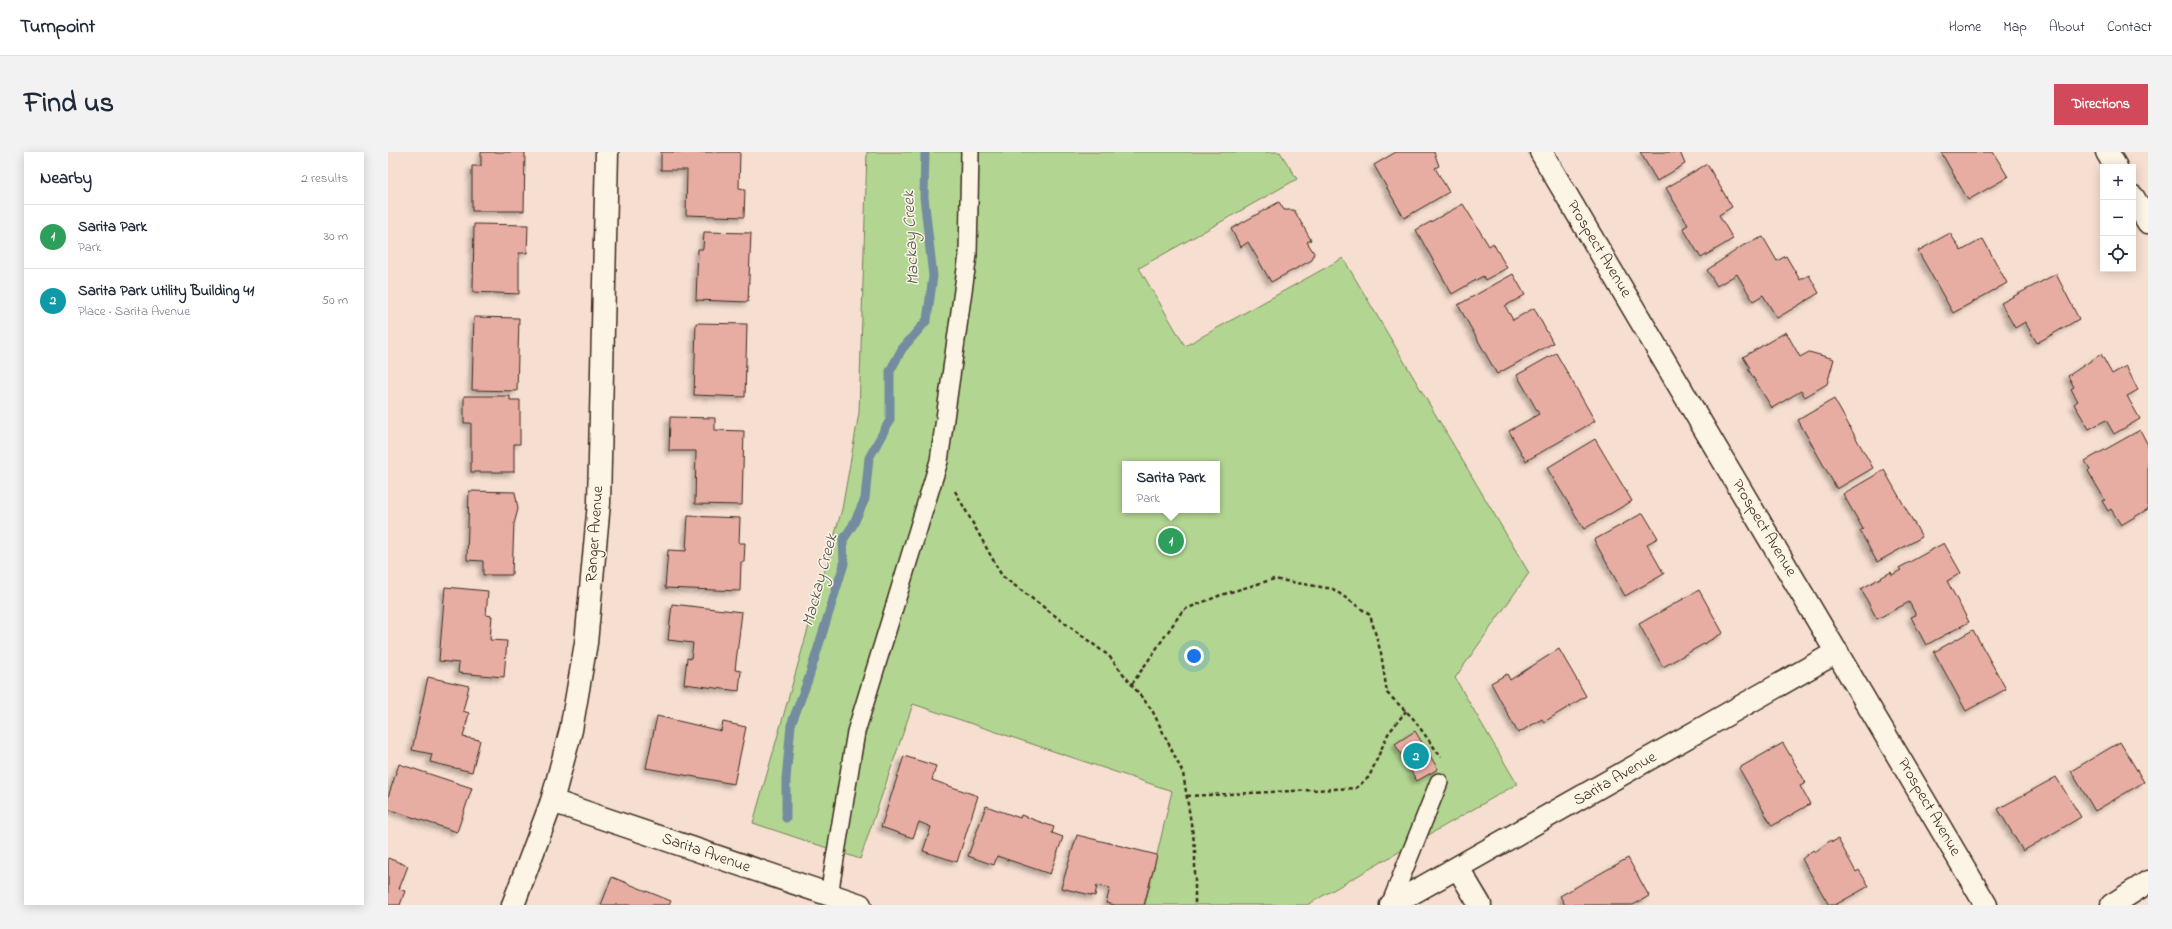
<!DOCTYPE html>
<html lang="en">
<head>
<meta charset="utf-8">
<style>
	:root { --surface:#fff; --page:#f2f2f3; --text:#1f2937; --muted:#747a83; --line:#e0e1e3; --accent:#d1495b }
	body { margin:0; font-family:"Indie Flower",sans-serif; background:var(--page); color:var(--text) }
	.controls { position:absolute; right:12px; top:12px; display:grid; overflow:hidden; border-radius:0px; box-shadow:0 2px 10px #0003 }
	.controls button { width:36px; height:36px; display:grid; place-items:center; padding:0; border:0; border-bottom:1px solid var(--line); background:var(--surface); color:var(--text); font:20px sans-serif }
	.you { position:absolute; left:806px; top:504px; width:14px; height:14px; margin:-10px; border:3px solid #fff; border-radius:50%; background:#1a73e8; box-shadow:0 0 0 6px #1a73e833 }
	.badge { display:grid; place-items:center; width:26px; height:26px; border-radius:50%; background:var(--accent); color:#fff; font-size:13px; font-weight:700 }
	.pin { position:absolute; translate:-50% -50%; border:2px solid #fff; box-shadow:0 1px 4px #0006 }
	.popup { position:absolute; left:734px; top:309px; width:98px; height:52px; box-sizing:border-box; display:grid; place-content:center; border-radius:0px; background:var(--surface); filter:drop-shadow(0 1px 3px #0005); font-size:13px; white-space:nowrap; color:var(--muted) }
	.popup b { font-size:15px; color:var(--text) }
	.popup::after { content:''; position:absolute; left:50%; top:100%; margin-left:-8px; border:8px solid transparent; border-top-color:var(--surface) }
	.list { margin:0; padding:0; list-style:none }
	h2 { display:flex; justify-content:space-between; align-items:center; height:52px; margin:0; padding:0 16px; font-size:17px }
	h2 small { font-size:13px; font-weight:400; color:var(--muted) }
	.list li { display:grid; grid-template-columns:26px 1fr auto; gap:12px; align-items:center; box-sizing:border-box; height:64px; padding:0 16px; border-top:1px solid var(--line) }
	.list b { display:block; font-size:15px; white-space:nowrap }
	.list p { margin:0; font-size:13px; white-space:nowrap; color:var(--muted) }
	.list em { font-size:13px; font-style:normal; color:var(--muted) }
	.icon { flex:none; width:22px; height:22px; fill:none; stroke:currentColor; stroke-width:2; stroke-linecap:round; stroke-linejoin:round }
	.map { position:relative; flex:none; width:1760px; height:753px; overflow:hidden; border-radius:0px }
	header { display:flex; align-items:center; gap:24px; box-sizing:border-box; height:56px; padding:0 20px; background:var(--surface); border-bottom:1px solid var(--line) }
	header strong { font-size:19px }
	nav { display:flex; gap:22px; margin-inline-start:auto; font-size:14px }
	.intro { display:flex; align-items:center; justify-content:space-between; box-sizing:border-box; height:96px; padding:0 24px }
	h1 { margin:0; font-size:28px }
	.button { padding:10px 18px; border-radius:0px; background:var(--accent); color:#fff; font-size:14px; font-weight:700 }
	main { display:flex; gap:24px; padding:0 24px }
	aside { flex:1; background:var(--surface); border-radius:0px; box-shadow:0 2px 10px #0003 }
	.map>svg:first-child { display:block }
</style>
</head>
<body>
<header>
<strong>Turnpoint</strong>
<nav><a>Home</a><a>Map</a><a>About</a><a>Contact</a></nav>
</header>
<div class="intro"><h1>Find us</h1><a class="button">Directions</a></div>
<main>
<aside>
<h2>Nearby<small>2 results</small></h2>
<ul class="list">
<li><span class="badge" style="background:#2e9e5b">1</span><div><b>Sarita Park</b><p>Park</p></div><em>30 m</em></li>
<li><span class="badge" style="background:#0f9aa8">2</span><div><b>Sarita Park Utility Building 41</b><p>Place · Sarita Avenue</p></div><em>50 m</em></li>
</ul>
</aside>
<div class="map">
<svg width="1760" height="753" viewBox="0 0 1760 753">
	<defs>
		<filter id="shadow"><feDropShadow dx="-3.5" dy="3.5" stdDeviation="2" flood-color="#0004"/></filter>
	</defs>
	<rect width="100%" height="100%" fill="#f6dfd1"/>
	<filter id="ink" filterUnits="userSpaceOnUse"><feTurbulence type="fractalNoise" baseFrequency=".025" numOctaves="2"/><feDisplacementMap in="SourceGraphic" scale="8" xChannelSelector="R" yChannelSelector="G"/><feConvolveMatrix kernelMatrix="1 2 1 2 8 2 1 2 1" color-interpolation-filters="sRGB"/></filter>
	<g filter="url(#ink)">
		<path fill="#b2d691" stroke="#768058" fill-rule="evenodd" d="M479 0H892L909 27 751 116 797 194 955 106 1141 421 1067 526 1129 632 919 753H757L784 639 525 552 472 707 365 671 454 357 471 261ZM737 312H829V358H737Z"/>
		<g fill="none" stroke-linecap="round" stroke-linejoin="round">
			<polyline stroke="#738ca0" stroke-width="9" points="398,666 398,627 403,573 420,528 456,412 455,388 465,373 477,347 481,306 502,268 502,219 514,197 539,168 545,124 536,45 537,0"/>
		</g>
		<g fill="#e7ada3" stroke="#3b2a1e" filter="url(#shadow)">
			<polygon points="93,0 137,0 136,59 84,59 84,14 93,14"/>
			<polygon points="273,0 352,0 351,36 357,37 356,65 298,63 299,18 273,18"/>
			<polygon points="1008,0 1046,0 1051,14 1047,16 1061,40 1016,66 986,13"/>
			<polygon points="1252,0 1292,0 1297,12 1269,29"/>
			<polygon points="1553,0 1605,0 1620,25 1580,48"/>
			<polygon points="1319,12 1344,55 1331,63 1345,87 1313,106 1295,76 1300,73 1278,36"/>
			<polygon points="891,50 896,58 906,58 923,88 919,90 926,101 924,108 883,130 860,90 853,95 843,77"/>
			<polygon points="1075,52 1101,94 1105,91 1119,116 1097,128 1095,124 1064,142 1028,78"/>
			<polygon points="86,72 140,73 139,101 131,101 131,142 85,140"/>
			<polygon points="316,80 363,81 360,150 308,148 310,97 315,97"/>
			<polygon points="1562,81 1573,99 1595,87 1619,131 1565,161 1530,99"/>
			<polygon points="1375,85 1389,109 1398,104 1412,128 1421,123 1431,141 1389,166 1375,143 1365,149 1349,122 1329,134 1319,118 1356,93"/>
			<polygon points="1125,122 1137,143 1117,154 1125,168 1146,156 1165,191 1109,222 1070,153"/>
			<polygon points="1668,122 1691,167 1649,191 1637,170 1627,176 1613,151"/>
			<polygon points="86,165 131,166 129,239 84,238"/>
			<polygon points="308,171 359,172 357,245 306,243"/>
			<polygon points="1398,180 1412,205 1421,200 1446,207 1439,232 1417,245 1413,239 1384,256 1360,217 1362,216 1355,205"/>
			<polygon points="1168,201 1207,269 1138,309 1121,279 1151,262 1129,223"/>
			<polygon points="1713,202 1724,222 1738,214 1750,238 1739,244 1752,267 1726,282 1718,268 1701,277 1686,252 1690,249 1683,237 1686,235 1680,224"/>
			<polygon points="76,244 122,244 122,248 132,248 132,292 126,292 126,320 83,320 83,271 76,271"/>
			<polygon points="1446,247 1485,316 1449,337 1410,268"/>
			<polygon points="282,265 327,266 327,278 356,279 354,353 307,352 308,299 281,299"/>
			<polygon points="1752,278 1760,293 1760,357 1733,373 1723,357 1720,359 1714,349 1717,348 1700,319 1702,317 1697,309"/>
			<polygon points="1207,287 1244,349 1196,377 1159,316"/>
			<polygon points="1496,318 1534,385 1489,410 1472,379 1475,377 1455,342"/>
			<polygon points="81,339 127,340 130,357 126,372 124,423 95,423 95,409 79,408"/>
			<polygon points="1255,361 1270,386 1259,392 1276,422 1237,444 1206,388"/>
			<polygon points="300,364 352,366 351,391 357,391 356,410 353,410 352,439 277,436 280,398 298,399"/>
			<polygon points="1556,391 1573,421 1559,429 1581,470 1538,493 1523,465 1528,463 1521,450 1489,467 1473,437 1503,420 1504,423 1513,418 1511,416"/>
			<polygon points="57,435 100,439 98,463 104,464 102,488 119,489 116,525 70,521 71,511 51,509"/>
			<polygon points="1311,438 1335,481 1275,515 1251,472"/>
			<polygon points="284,452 354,460 347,518 353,519 351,539 296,532 299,506 303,507 305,491 280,488"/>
			<polygon points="1585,478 1618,537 1578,559 1546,500"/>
			<polygon points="1171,497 1198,544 1156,570 1154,567 1130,581 1103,531 1119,522 1122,528"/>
			<polygon points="40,525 81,534 75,559 81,561 75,585 92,588 84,620 42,610 44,602 24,598"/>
			<polygon points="269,564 333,579 335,570 358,575 346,632 258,616"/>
			<polygon points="1027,579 1050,617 1029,629 1007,592"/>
			<polygon points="1732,590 1756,630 1707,659 1683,619"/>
			<polygon points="1395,591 1418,631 1412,634 1422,652 1384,674 1351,616"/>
			<polygon points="516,604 548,614 544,628 590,644 569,710 535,699 543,675 531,670 525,686 493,675"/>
			<polygon points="11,612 84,636 69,680 0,657 0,645"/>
			<polygon points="1668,625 1693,665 1635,699 1610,657"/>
			<polygon points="598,654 632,666 633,663 666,675 664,681 675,685 662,722 609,704 606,713 580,704"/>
			<polygon points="689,683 769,703 756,753 727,753 718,751 722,736 709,733 707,744 673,736"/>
			<polygon points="1450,687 1468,720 1471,718 1481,734 1447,753 1441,753 1414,707 1425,698 1427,700 1443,688 1444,690"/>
			<polygon points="0,706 20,714 11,737 17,739 12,753 0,753"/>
			<polygon points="1240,706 1261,744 1245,753 1177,753 1172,744"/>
			<polygon points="224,725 283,749 281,753 213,753"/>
		</g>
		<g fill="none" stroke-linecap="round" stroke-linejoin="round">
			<g stroke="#3b2a1e" stroke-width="20">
				<g id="lane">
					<polyline points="441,743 468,580 551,309 580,103 582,0"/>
					<polyline points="1002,753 1051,630"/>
				</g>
			</g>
			<g stroke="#3b2a1e" stroke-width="25">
				<g id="street">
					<polyline points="1153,0 1598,753"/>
					<polyline points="1719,0 1728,15"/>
					<polyline points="1745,45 1760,70"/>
					<polyline points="164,649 472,753"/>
					<polyline points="1070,716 1092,753"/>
					<polyline points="125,753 164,649 183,578 198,491 211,351 219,0"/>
					<polyline points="1003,753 1449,500"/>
					<polyline points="1724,753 1760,730"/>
				</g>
			</g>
			<g stroke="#3b2a1e" stroke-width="2.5" stroke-dasharray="4 3" stroke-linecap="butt">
				<polyline points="567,339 614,424 721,504 764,558 795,621 807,696 807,753"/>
				<polyline points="744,532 795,458 833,443 886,427 945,437 982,463 993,501 999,541 1024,565 1053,605"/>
				<polyline points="799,644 968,636 981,625 1000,582 1018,559"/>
			</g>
			<use href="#lane" stroke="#fcf5e5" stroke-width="17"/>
			<use href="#street" stroke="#fcf5e5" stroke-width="22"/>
		</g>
	</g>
	<g text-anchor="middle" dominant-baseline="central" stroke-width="3" stroke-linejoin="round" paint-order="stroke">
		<g font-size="16" fill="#3b2a1e" stroke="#fcf5e5">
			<text transform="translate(1211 97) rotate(59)">Prospect Avenue</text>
			<text transform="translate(1376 376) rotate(59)">Prospect Avenue</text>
			<text transform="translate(207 382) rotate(-86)">Ranger Avenue</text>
			<text transform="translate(1227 627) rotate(-30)">Sarita Avenue</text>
			<text transform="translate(1541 655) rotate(60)">Prospect Avenue</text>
			<text transform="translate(318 701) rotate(19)">Sarita Avenue</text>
		</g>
		<g font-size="17" font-style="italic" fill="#525354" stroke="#fcf5e5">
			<text transform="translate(523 86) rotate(-93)">Mackay Creek</text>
			<text transform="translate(432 428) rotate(-75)">Mackay Creek</text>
		</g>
	</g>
</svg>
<div class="controls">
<button>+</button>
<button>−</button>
<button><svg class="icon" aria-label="locate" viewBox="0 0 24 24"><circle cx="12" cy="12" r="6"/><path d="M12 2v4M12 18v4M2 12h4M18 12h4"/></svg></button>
</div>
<div class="you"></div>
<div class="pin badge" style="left:783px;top:389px;background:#2e9e5b">1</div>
<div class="popup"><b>Sarita Park</b>Park</div>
<div class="pin badge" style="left:1028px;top:604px;background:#0f9aa8">2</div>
</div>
</main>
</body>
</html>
